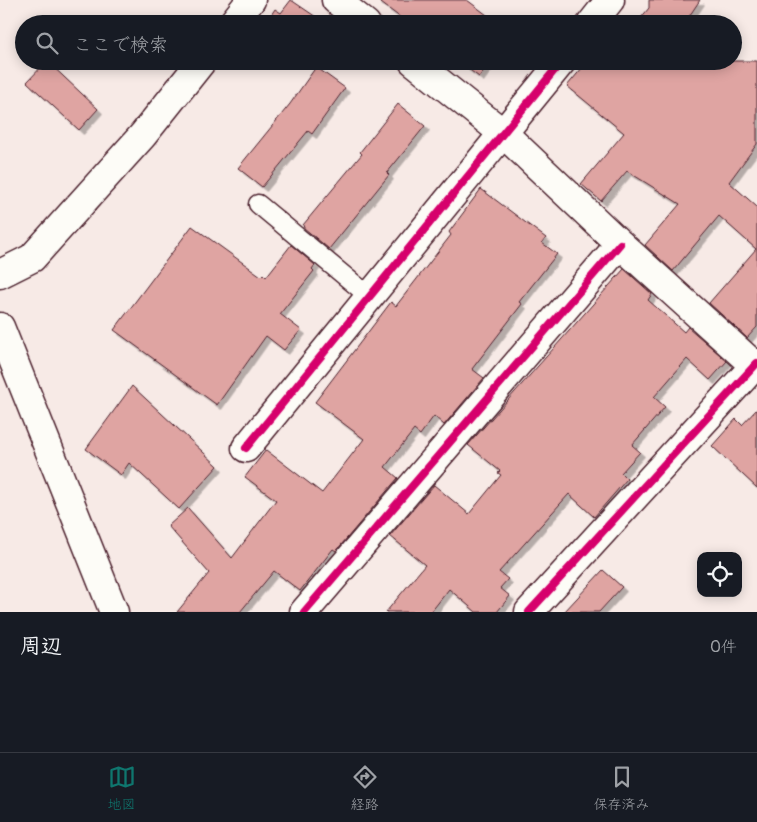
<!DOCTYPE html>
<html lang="ja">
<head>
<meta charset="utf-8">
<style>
	:root { --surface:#171b24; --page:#242831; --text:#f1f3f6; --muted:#9ea1a6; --line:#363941; --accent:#0f766e }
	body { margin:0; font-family:Pangolin,"Klee One",sans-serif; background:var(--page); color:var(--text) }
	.controls { position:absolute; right:15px; bottom:15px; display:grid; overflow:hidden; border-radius:10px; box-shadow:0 2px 12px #0003 }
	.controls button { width:45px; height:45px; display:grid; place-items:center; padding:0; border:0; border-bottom:1px solid var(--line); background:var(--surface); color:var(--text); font:25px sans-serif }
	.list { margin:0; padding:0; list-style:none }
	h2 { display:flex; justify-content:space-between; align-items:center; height:65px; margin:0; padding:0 20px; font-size:21px }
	h2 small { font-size:16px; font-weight:400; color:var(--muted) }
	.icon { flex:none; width:28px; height:28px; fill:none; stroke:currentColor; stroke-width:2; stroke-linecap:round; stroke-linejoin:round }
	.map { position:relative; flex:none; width:757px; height:612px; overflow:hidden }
	.search { position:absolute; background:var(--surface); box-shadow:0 2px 12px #0003; left:15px; right:15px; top:15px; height:55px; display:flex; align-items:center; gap:12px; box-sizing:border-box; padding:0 18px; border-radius:28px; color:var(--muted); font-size:19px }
	.sheet { height:140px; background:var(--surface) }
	nav { display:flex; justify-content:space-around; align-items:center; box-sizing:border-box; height:70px; border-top:1px solid var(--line); background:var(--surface); font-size:14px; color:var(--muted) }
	nav a { display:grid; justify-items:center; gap:2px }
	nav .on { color:var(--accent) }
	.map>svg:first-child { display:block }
</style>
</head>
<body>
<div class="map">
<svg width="757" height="612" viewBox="0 0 757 612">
	<defs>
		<filter id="shadow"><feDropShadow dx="4.5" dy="4.5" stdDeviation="0" flood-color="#0004"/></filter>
	</defs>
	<rect width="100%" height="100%" fill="#f7eae6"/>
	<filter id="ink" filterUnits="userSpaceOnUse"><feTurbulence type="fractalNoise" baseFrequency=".02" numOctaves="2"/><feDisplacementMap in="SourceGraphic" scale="10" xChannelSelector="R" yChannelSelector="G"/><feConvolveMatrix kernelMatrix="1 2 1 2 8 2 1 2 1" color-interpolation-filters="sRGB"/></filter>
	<g filter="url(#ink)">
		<g fill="#dfa4a2" stroke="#4a1f2b" filter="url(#shadow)">
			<polygon points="291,0 322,21 320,24 265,24 275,9 281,13"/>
			<polygon points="377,0 467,0 499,24 409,24"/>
			<polygon points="649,0 700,0 684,24 636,24 649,8"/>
			<polygon points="47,61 98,109 79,130 27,82"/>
			<polygon points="458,61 491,61 479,77"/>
			<polygon points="588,61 757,61 757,144 729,182 757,207 757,327 747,338 709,303 756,249 719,216 673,271 645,245 680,204 627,171 601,201 581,184 624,133 567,86"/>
			<polygon points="316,67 345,88 312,134 308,131 262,187 238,168 290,104"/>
			<polygon points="398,104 425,126 387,173 389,175 329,249 304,228 303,225 362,154 360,152"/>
			<polygon points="481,189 546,238 542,243 557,254 519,302 522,304 472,369 484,378 444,425 434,416 420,435 414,430 385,467 398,478 336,551 333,549 300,591 274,571 240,612 177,612 209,573 168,526 188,508 232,558 276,500 245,477 266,450 322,493 364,439 315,402 391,302 396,306 451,235 449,232"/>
			<polygon points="192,226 261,276 263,274 266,277 291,245 315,265 312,269 314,271 280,314 301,330 284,350 266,336 217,405 114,330"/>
			<polygon points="624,269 652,294 648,300 684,332 688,327 727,361 710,380 687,359 654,397 665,407 632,445 640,452 621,473 627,479 594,517 569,494 499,572 508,579 500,588 510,596 497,612 476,612 449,589 431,612 386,612 425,565 390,536 434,485 469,514 501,475 498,473 500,471 468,445"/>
			<polygon points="132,386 218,466 179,509 129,463 121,475 86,449"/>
			<polygon points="757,409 757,488 712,446 736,419 742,425"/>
			<polygon points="603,570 622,587 599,612 564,612"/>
		</g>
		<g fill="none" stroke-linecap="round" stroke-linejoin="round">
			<g stroke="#4a1f2b" stroke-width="21">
				<polyline id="lane" points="258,204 370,297"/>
			</g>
			<g stroke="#4a1f2b" stroke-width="31">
				<g id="street">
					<polyline points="336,0 366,24"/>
					<polyline points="232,24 251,0"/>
					<polyline points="591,24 610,0"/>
					<polyline points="413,61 504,134 620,244 755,366"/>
					<polyline points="0,274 32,258 143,135 202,61"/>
					<polyline points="0,327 114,612"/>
					<polyline points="246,448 562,61"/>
					<polyline points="304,612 620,244"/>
					<polyline points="529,612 757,363"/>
				</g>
			</g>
			<use href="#lane" stroke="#fdfcf7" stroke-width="18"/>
			<use href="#street" stroke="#fdfcf7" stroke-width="28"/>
			<g stroke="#fdfcf7" stroke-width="11">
				<g id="cycleway">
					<polyline points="246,448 562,61"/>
					<polyline points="304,612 620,244"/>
					<polyline points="529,612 757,363"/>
				</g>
			</g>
			<use href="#cycleway" stroke="#d6006c" stroke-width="8"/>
		</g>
	</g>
</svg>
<div class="controls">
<button><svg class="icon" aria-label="locate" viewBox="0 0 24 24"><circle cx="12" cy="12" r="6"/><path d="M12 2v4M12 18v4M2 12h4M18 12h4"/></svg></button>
</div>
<div class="search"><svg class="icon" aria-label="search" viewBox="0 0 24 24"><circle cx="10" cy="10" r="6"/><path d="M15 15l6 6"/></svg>ここで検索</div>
</div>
<section class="sheet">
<h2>周辺<small>0件</small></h2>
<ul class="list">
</ul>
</section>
<nav>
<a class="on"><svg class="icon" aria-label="map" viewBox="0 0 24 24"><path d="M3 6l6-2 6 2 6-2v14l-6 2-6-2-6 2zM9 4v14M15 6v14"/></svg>地図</a>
<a><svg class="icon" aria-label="directions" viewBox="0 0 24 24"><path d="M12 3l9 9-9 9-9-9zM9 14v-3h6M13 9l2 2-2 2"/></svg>経路</a>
<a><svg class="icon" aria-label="saved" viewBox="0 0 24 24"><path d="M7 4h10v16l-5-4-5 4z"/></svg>保存済み</a>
</nav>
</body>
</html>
